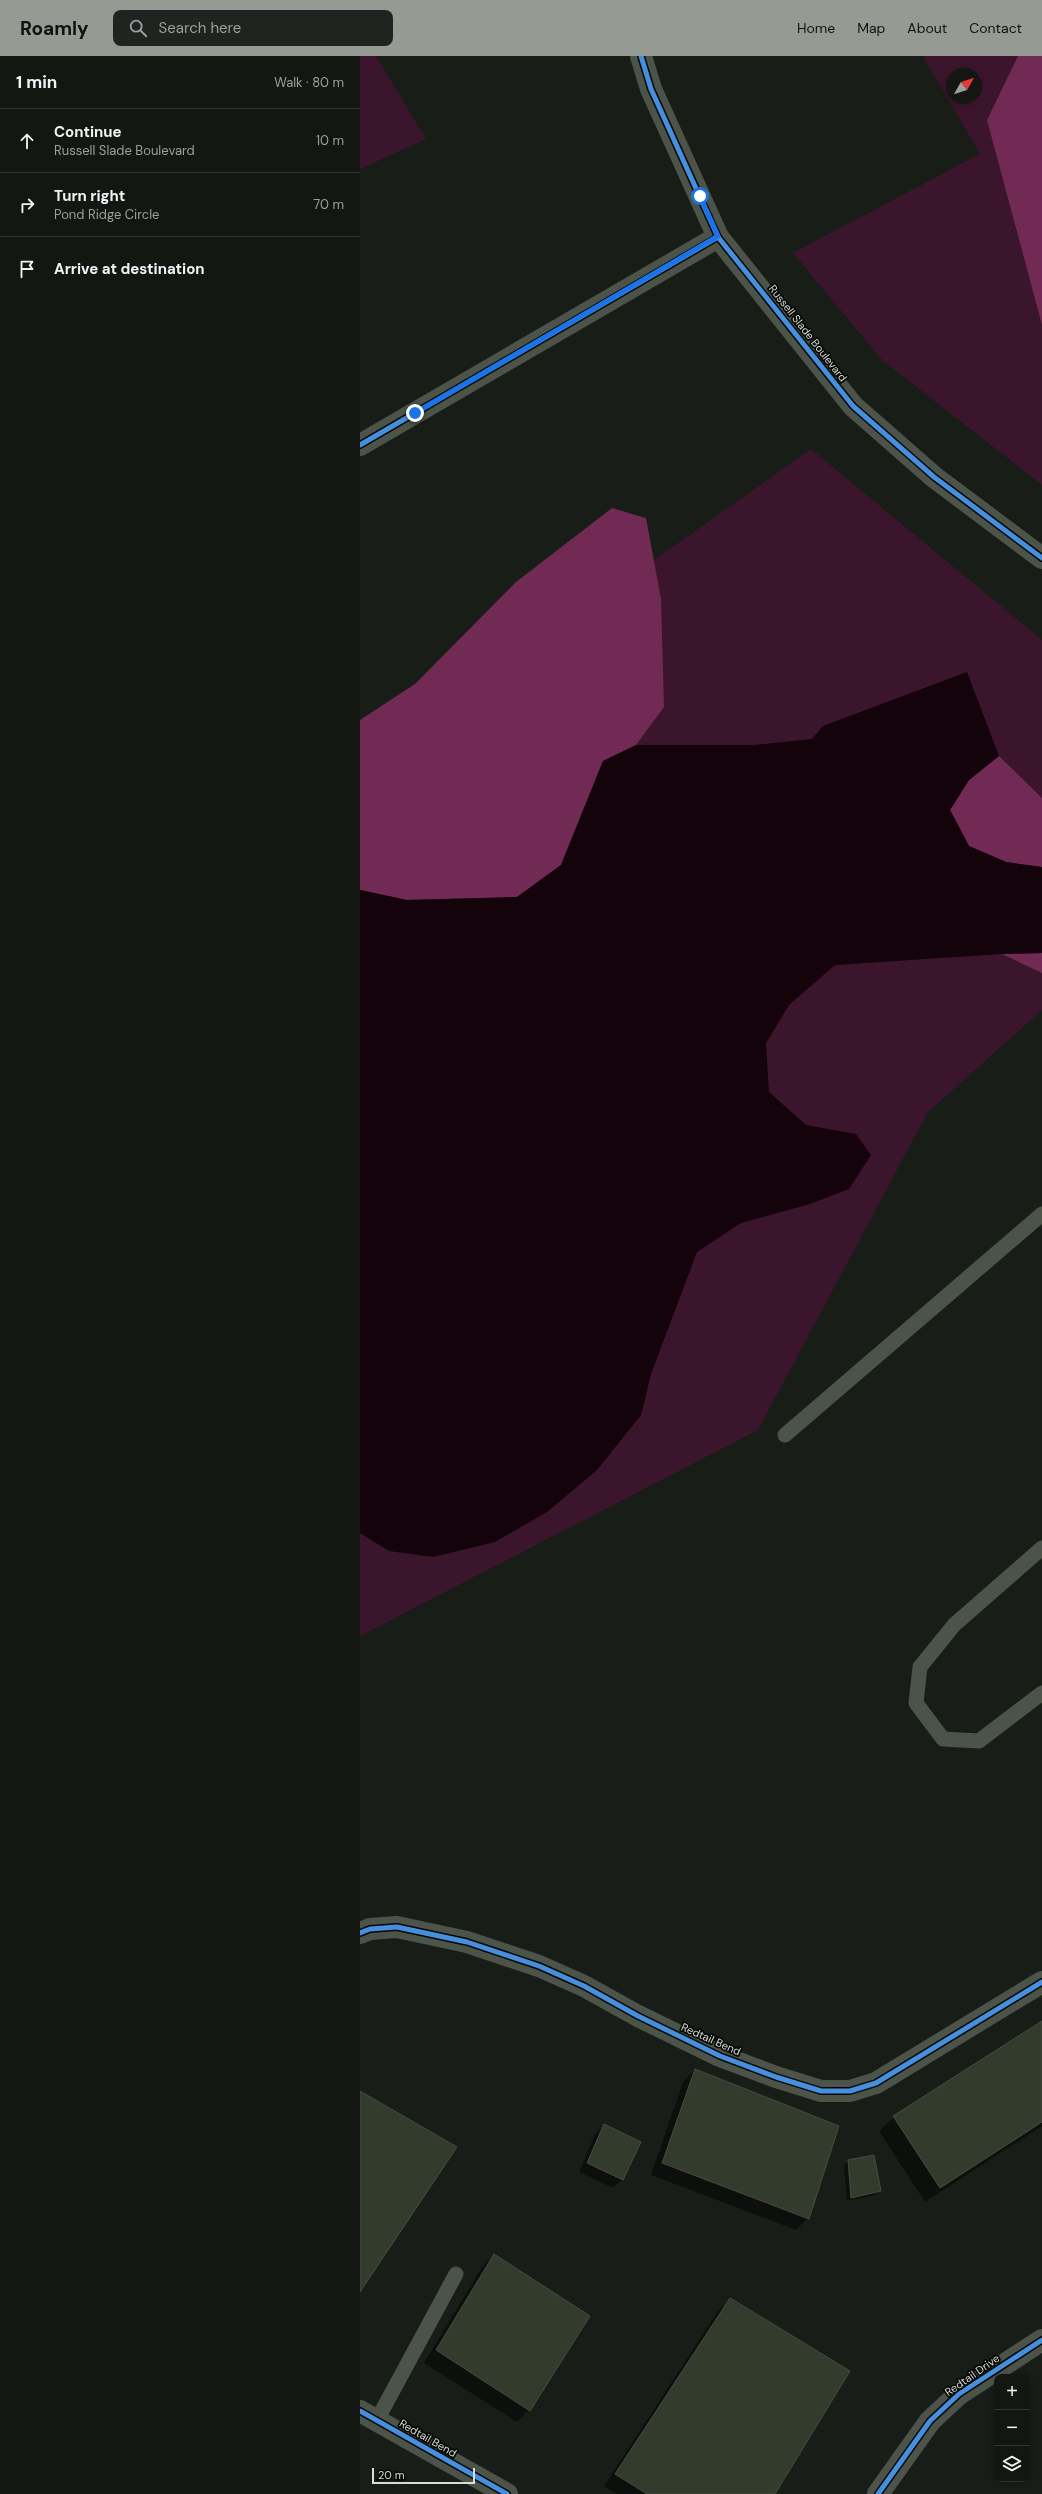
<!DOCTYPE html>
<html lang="en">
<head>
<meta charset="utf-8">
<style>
	:root { --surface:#131611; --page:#20231f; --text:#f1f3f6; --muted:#9d9f9f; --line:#323531; --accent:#959a93 }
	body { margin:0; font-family:"DM Sans",sans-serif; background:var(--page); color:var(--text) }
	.controls { position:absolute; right:12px; bottom:12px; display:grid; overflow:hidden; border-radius:8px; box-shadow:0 2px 6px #0003 }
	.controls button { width:36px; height:36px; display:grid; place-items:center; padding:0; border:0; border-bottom:1px solid var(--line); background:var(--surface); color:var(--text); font:20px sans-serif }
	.compass { position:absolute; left:586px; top:12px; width:36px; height:36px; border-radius:50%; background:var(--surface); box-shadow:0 2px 6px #0003; rotate:51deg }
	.scale { position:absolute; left:12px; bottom:10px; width:103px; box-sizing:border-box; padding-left:4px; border:2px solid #d8ddd6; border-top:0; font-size:11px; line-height:14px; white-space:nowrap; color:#d8ddd6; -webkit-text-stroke:3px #060805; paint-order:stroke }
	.stop { position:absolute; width:12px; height:12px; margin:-9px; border:3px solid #1a73e8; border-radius:50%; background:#fff }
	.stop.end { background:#1a73e8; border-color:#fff; box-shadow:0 1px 4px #0008 }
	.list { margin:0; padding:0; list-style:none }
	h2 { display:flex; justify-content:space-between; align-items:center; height:52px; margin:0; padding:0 16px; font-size:17px }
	h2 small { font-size:13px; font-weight:400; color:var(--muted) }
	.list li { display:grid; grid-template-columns:26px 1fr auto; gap:12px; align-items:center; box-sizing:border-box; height:64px; padding:0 16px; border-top:1px solid var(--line) }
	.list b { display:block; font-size:15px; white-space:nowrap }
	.list p { margin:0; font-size:13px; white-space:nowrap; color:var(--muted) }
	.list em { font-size:13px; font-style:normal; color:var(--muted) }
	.icon { flex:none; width:22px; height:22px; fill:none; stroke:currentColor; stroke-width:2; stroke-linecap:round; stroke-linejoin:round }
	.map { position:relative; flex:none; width:682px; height:2438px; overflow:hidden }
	header { display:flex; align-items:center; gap:24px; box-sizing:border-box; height:56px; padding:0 20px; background:var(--accent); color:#111 }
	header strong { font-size:19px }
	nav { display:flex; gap:22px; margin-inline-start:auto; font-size:14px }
	.search { width:280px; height:36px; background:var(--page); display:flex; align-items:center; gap:10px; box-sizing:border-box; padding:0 14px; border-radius:8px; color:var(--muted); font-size:15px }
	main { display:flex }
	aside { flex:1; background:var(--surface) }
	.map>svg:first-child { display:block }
</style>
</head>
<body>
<header>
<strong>Roamly</strong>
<div class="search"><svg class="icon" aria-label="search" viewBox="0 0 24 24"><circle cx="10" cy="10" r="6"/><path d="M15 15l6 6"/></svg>Search here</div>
<nav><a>Home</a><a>Map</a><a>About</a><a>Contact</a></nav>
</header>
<main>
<aside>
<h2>1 min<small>Walk · 80 m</small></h2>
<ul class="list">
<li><svg class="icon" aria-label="ahead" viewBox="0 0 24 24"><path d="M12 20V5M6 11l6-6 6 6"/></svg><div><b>Continue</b><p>Russell Slade Boulevard</p></div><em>10 m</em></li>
<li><svg class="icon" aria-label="right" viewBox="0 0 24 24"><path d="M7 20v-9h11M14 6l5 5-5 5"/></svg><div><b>Turn right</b><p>Pond Ridge Circle</p></div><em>70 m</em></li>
<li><svg class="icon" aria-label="arrive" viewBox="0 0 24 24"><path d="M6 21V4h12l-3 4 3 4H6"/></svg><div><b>Arrive at destination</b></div></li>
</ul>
</aside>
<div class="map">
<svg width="682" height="2438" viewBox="0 0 682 2438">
	<rect width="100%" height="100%" fill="#191d17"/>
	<g fill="#3b152c" fill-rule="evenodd">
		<polygon points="0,0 16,0 66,83 0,113"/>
		<path d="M563 0H682V429L522 304 433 197 620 98ZM592 18H616V42H592Z"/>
		<polygon points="451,393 682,584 682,954 568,1056 398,1374 0,1580 0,768 133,618"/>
	</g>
	<g fill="#702a54">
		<polygon points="658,0 682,0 682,269 627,64"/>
		<polygon points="252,452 286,462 301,543 304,651 276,689 243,705 201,809 157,841 47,844 0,834 0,664 55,628 156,526"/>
		<polygon points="639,700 682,742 682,811 646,806 609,790 590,754 609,724"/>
		<polygon points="682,897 682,917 642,898"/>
	</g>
	<polygon fill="#14030a" points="607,616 639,700 609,724 590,754 609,790 646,806 682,811 682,897 642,898 475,909 429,949 406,987 409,1036 446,1069 496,1078 511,1099 489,1133 450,1148 381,1167 337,1196 291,1318 281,1359 237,1414 187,1456 135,1486 73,1501 29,1495 0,1477 0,834 47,844 157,841 201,809 243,705 276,689 394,689 452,683 463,670"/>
	<g fill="#0007">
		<polygon points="682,1966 682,2070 565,2146 519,2075 534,2061"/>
		<polygon points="335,2014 448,2162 436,2174 291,2119 323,2026"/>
		<polygon points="244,2069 280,2087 262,2124 253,2132 219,2116 235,2078"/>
		<polygon points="513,2100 520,2135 515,2139 487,2145 484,2109 488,2105"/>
		<polygon points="134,2199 169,2354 157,2366 64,2307 122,2211"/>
		<polygon points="370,2243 413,2438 256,2438 244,2430 358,2255"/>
	</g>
	<g fill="#323b2c" stroke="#474b45">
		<polygon points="682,1965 682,2066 580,2132 533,2060"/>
		<polygon points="335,2013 479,2070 449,2163 302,2107"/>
		<polygon points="0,2035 97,2091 0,2236"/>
		<polygon points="244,2068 281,2086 263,2124 227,2107"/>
		<polygon points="514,2099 521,2135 491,2142 488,2104"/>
		<polygon points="134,2198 230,2260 170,2355 76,2294"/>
		<polygon points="370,2242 490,2315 415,2438 287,2438 255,2418"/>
	</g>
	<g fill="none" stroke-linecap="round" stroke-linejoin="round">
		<g stroke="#4c5349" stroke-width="15">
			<polyline points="425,1379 682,1158"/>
			<polyline points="682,1492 594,1569 560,1611 556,1647 583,1683 619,1685 682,1637"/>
			<polyline points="17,2364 96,2218"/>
		</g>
		<g stroke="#4c5349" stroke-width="22">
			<polyline points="281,0 291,33 358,181 493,350 574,421 682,502"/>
			<polyline points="0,389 358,181"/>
			<polyline points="0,1877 10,1873 37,1871 107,1886 179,1910 224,1930 278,1960 360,2000 416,2021 461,2035 490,2035 516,2027 682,1926"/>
			<polyline points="0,2355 147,2438"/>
			<polyline points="518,2438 570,2365 599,2338 682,2284"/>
		</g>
		<g stroke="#060805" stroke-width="8">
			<g id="cycleway">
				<polyline points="281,0 291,33 358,181 493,350 574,421 682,502"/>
				<polyline points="0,389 358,181"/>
				<polyline points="0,1877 10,1873 37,1871 107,1886 179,1910 224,1930 278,1960 360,2000 416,2021 461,2035 490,2035 516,2027 682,1926"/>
				<polyline points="0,2355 147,2438"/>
				<polyline points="518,2438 570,2365 599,2338 682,2284"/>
			</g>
		</g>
		<use href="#cycleway" stroke="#468fdf" stroke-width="5"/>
	</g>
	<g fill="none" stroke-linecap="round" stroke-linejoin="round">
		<polyline stroke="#1a73e8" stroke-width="5" points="55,357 358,180 340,140"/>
	</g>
	<g text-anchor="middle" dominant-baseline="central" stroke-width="3.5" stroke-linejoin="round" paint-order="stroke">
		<g font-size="11" fill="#d8ddd6" stroke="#060805">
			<text transform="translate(448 277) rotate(52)">Russell Slade Boulevard</text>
			<text transform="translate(351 1983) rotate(24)">Redtail Bend</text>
			<text transform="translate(612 2319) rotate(-35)">Redtail Drive</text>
			<text transform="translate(68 2382) rotate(30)">Redtail Bend</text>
		</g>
	</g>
</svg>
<div class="controls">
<button>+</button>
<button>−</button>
<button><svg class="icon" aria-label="layers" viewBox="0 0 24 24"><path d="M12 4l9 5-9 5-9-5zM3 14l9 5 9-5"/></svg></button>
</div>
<svg class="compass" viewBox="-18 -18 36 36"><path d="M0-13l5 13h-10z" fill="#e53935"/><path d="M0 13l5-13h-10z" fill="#9d9f9f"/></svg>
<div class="scale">20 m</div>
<div class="stop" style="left:340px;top:140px"></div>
<div class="stop end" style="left:55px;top:357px"></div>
</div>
</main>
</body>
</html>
